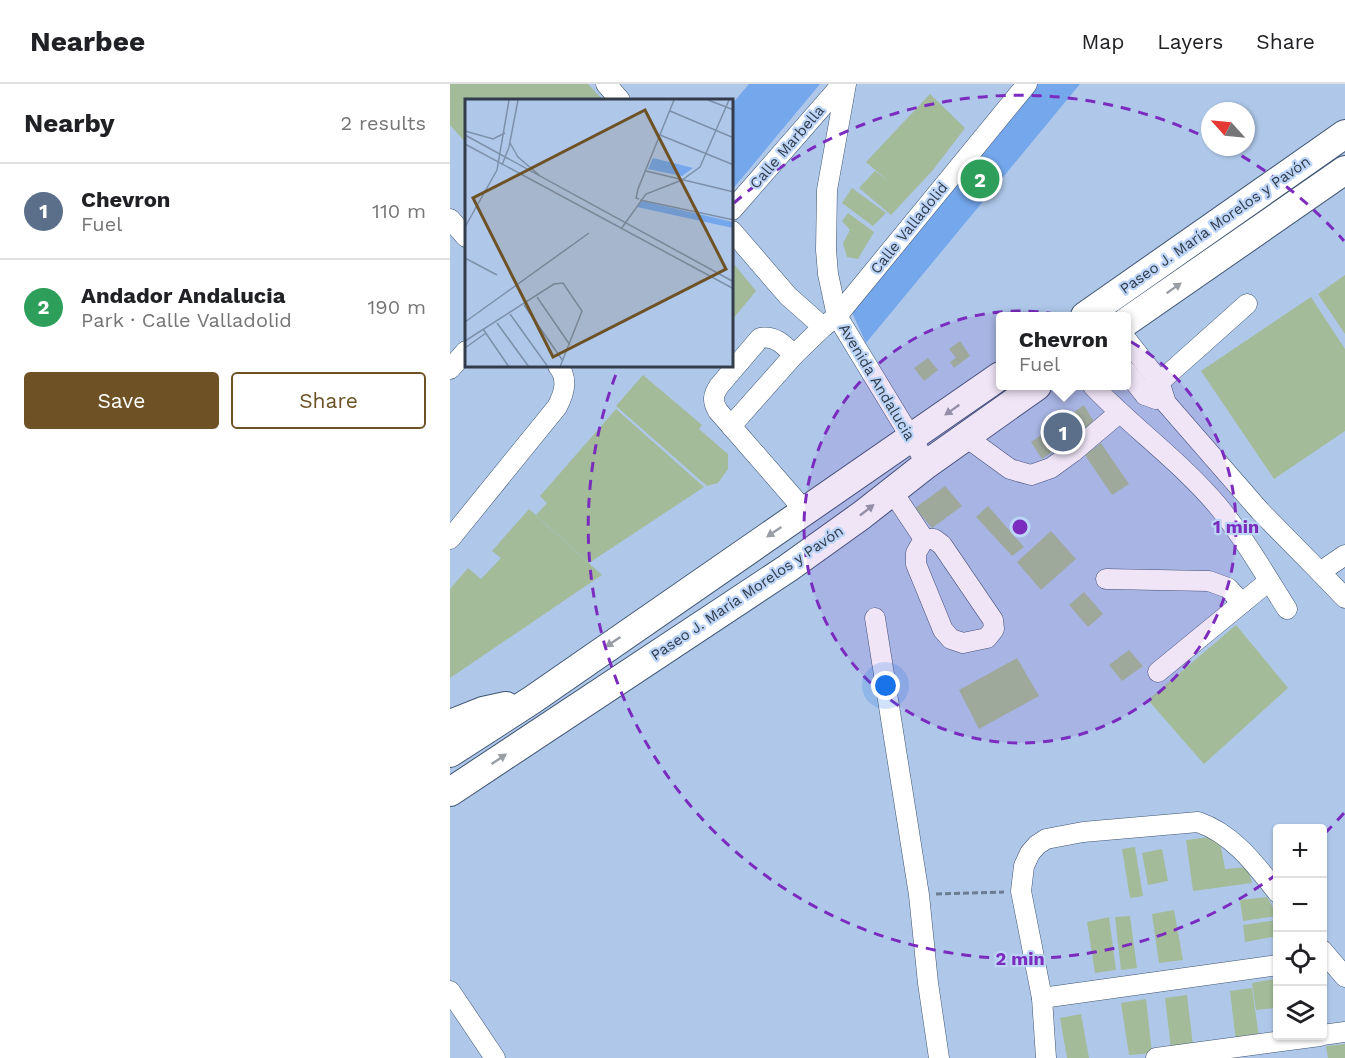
<!DOCTYPE html>
<html lang="en">
<head>
<meta charset="utf-8">
<style>
	:root { --surface:#fff; --page:#f2f2f2; --text:#202124; --muted:#757577; --line:#e0e0e0; --accent:#6e5225 }
	body { margin:0; font-family:"Work Sans",sans-serif; background:var(--page); color:var(--text) }
	.controls { position:absolute; right:18px; bottom:18px; display:grid; overflow:hidden; border-radius:6px; box-shadow:0 2px 4px #0004 }
	.controls button { width:54px; height:54px; display:grid; place-items:center; padding:0; border:0; border-bottom:2px solid var(--line); background:var(--surface); color:var(--text); font:30px sans-serif }
	.compass { position:absolute; left:751px; top:18px; width:54px; height:54px; border-radius:50%; background:var(--surface); box-shadow:0 2px 4px #0004; rotate:297deg }
	.you { position:absolute; left:436px; top:602px; width:21px; height:21px; margin:-15px; border:4px solid #fff; border-radius:50%; background:#1a73e8; box-shadow:0 0 0 9px #1a73e833 }
	.badge { display:grid; place-items:center; width:39px; height:39px; border-radius:50%; background:var(--accent); color:#fff; font-size:20px; font-weight:700 }
	.pin { position:absolute; translate:-50% -50%; border:3px solid #fff; box-shadow:0 2px 6px #0006 }
	.popup { position:absolute; left:546px; top:228px; width:135px; height:78px; box-sizing:border-box; display:grid; place-content:center; border-radius:6px; background:var(--surface); filter:drop-shadow(0 2px 4px #0005); font-size:20px; white-space:nowrap; color:var(--muted) }
	.popup b { font-size:22px; color:var(--text) }
	.popup::after { content:''; position:absolute; left:50%; top:100%; margin-left:-12px; border:12px solid transparent; border-top-color:var(--surface) }
	.list { margin:0; padding:0; list-style:none }
	h2 { display:flex; justify-content:space-between; align-items:center; height:78px; margin:0; padding:0 24px; font-size:26px }
	h2 small { font-size:20px; font-weight:400; color:var(--muted) }
	.list li { display:grid; grid-template-columns:39px 1fr auto; gap:18px; align-items:center; box-sizing:border-box; height:96px; padding:0 24px; border-top:2px solid var(--line) }
	.list b { display:block; font-size:22px; white-space:nowrap }
	.list p { margin:0; font-size:20px; white-space:nowrap; color:var(--muted) }
	.list em { font-size:20px; font-style:normal; color:var(--muted) }
	.actions { display:flex; gap:12px; padding:18px 24px }
	.actions a { flex:1; padding:14px 0; border:2px solid var(--accent); border-radius:6px; text-align:center; font-size:21px; color:var(--accent) }
	.actions .main { background:var(--accent); color:#fff }
	.icon { flex:none; width:33px; height:33px; fill:none; stroke:currentColor; stroke-width:2; stroke-linecap:round; stroke-linejoin:round }
	.map { position:relative; flex:none; width:895px; height:974px; overflow:hidden }
	header { display:flex; align-items:center; gap:36px; box-sizing:border-box; height:84px; padding:0 30px; background:var(--surface); border-bottom:2px solid var(--line) }
	header strong { font-size:28px }
	nav { display:flex; gap:33px; margin-inline-start:auto; font-size:21px }
	main { display:flex }
	aside { flex:1; background:var(--surface) }
	.map>svg:first-child { display:block }
</style>
</head>
<body>
<header>
<strong>Nearbee</strong>
<nav><a>Map</a><a>Layers</a><a>Share</a></nav>
</header>
<main>
<aside>
<h2>Nearby<small>2 results</small></h2>
<ul class="list">
<li><span class="badge" style="background:#5c6f8a">1</span><div><b>Chevron</b><p>Fuel</p></div><em>110 m</em></li>
<li><span class="badge" style="background:#2e9e5b">2</span><div><b>Andador Andalucia</b><p>Park · Calle Valladolid</p></div><em>190 m</em></li>
</ul>
<div class="actions"><a class="main">Save</a><a>Share</a></div>
</aside>
<div class="map">
<svg width="895" height="974" viewBox="0 0 895 974">
	<rect width="100%" height="100%" fill="#afc8ea"/>
	<g fill="#74a7ec">
		<polygon points="299,0 370,0 282,106 282,20"/>
		<polygon points="586,0 630,0 416,259 400,224"/>
	</g>
	<g fill="#a3bb98">
		<polygon points="0,0 138,0 153,16 16,16 16,59 0,41"/>
		<polygon points="480,10 515,44 483,86 441,131 409,104 425,87 438,97 416,78"/>
		<polygon points="402,104 436,129 423,142 392,119"/>
		<polygon points="398,129 424,148 408,175 397,173 393,159 400,146 392,137"/>
		<polygon points="284,180 306,207 282,236 282,182"/>
		<polygon points="895,191 895,250 868,210"/>
		<polygon points="861,213 895,265 895,347 824,395 751,287"/>
		<polygon points="510,257 520,272 504,284 500,278 506,274 499,265"/>
		<polygon points="478,274 488,286 474,297 464,284"/>
		<polygon points="193,291 252,341 249,345 278,370 278,385 268,399 257,402 166,322"/>
		<polygon points="634,321 644,338 592,375 581,358"/>
		<polygon points="166,325 254,403 139,479 86,431 97,419 90,412"/>
		<polygon points="651,359 679,400 662,411 635,371"/>
		<polygon points="495,402 512,422 482,444 465,424"/>
		<polygon points="538,422 574,463 562,472 526,433"/>
		<polygon points="79,425 152,491 0,594 0,505 18,484 31,495 51,474 42,467"/>
		<polygon points="601,447 626,475 591,506 567,478"/>
		<polygon points="634,508 653,530 638,543 619,521"/>
		<polygon points="786,541 838,604 754,680 698,616"/>
		<polygon points="679,566 693,582 672,597 659,581"/>
		<polygon points="567,574 589,612 529,645 509,606"/>
		<polygon points="769,752 775,785 798,783 802,799 743,807 736,756"/>
		<polygon points="685,763 693,812 680,814 672,765"/>
		<polygon points="712,765 718,797 698,801 692,769"/>
		<polygon points="817,813 828,832 793,837 790,816"/>
		<polygon points="724,826 733,876 709,879 702,830"/>
		<polygon points="680,832 687,884 671,886 665,833"/>
		<polygon points="659,833 666,886 645,889 637,838"/>
		<polygon points="828,836 828,852 795,858 793,841"/>
		<polygon points="828,894 828,935 826,935 824,924 806,926 802,899"/>
		<polygon points="802,904 809,953 786,957 780,907"/>
		<polygon points="737,911 743,961 721,965 715,914"/>
		<polygon points="696,915 702,969 679,971 671,919"/>
		<polygon points="631,930 639,974 617,974 610,934"/>
		<polygon points="895,960 895,974 878,974 876,962"/>
	</g>
	<g fill="none" stroke-linecap="round" stroke-linejoin="round">
		<g stroke="#3e5471" stroke-width="21">
			<g id="minor">
				<polyline points="156,0 170,16"/>
				<polyline points="396,0 377,106 376,166 378,190 387,232 477,380"/>
				<polyline points="282,126 392,0"/>
				<polyline points="0,135 16,153"/>
				<polyline points="282,147 338,212 373,243 387,232 577,0"/>
				<polyline points="676,255 709,297 716,319 810,427 870,488 895,471"/>
				<polyline points="0,285 16,267"/>
				<polyline points="676,287 695,311 706,315"/>
				<path d="M643 302C682 343 731 378 768 422 794 454 815 490 837 525"/>
				<polyline points="695,311 797,220"/>
				<polyline points="281,342 344,271"/>
				<polyline points="516,353 560,385 581,391 601,384 623,368 669,329"/>
				<polyline points="442,407 474,455 484,455 492,461 543,536 544,545 537,554 513,559 501,555 493,546 466,480 466,469 474,455"/>
				<path d="M355 427 268 327C262 317 263 311 269 302L310 254C325 251 334 261 344 271L373 243"/>
				<path d="M0 455 107 323C114 310 119 295 108 282"/>
				<polyline points="870,488 895,514"/>
				<polyline points="656,495 759,497 778,504 792,519"/>
				<polyline points="425,534 469,811 478,899 489,974"/>
				<polyline points="708,588 819,497"/>
				<polyline points="872,866 895,893"/>
				<polyline points="0,907 45,974"/>
				<polyline points="592,914 828,881"/>
				<polyline points="872,951 895,948"/>
				<path d="M596 974 592 914 571 807 574 782 580 769 587 761 596 755 633 748 748 738C783 750 805 780 828 809"/>
				<polyline points="706,974 870,952"/>
			</g>
		</g>
		<g stroke="#3e5471" stroke-width="30">
			<g id="highway">
				<polyline points="635,232 895,50"/>
				<polyline points="676,238 895,86"/>
				<polyline points="0,640 33,627 56,622"/>
				<polyline points="0,669 82,616 550,292"/>
				<polyline points="0,708 338,484 412,431 477,380 587,302"/>
			</g>
		</g>
		<polyline stroke="#6b7c93" stroke-width="3" stroke-dasharray="6 3" stroke-linecap="butt" points="486,810 554,808"/>
		<use href="#minor" stroke="#fff" stroke-width="20"/>
		<use href="#highway" stroke="#fff" stroke-width="28"/>
	</g>
	<defs><path id="oneway-solid" d="M-6-.8H1V-3.2L6.5 0L1 3.2V.8H-6Z" transform="scale(1.5)"/></defs>
	<g fill="#989ea4">
		<use href="#oneway-solid" transform="translate(724 204) rotate(-35)"/>
		<use href="#oneway-solid" transform="translate(502 326) rotate(145)"/>
		<use href="#oneway-solid" transform="translate(417 426) rotate(-38)"/>
		<use href="#oneway-solid" transform="translate(324 448) rotate(146)"/>
		<use href="#oneway-solid" transform="translate(163 558) rotate(146)"/>
		<use href="#oneway-solid" transform="translate(49 675) rotate(-34)"/>
	</g>
	<circle cx="570" cy="443" r="216" fill="#7b2cbf" fill-opacity=".12"/>
	<g fill="none" stroke="#7b2cbf" stroke-width="3" stroke-dasharray="10 8">
		<circle cx="570" cy="443" r="216"/>
		<path d="M894 729A432 432 0 0 1 873 751M827 790A432 432 0 0 1 168 285M284 119A432 432 0 0 1 759 55M776 63A432 432 0 0 1 894 157"/>
	</g>
	<g text-anchor="middle" dominant-baseline="central" stroke-width="4.5" stroke-linejoin="round" paint-order="stroke">
		<g font-size="15" fill="#323c4a" stroke="#bcd5f8">
			<text transform="translate(337 63) rotate(-49)">Calle Marbella</text>
			<text transform="translate(765 141) rotate(-35)">Paseo J. María Morelos y Pavón</text>
			<text transform="translate(459 144) rotate(-51)">Calle Valladolid</text>
			<text transform="translate(427 298) rotate(59)">Avenida Andalucia</text>
			<text transform="translate(297 509) rotate(-34)">Paseo J. María Morelos y Pavón</text>
		</g>
	</g>
	<g transform="translate(15 15)">
		<rect width="268" height="268" fill="#afc8ea"/>
		<path d="M188 59 228 69 217 77 183 70ZM177 102 268 123V129L172 108Z" fill="#74a7ec"/>
		<path fill="none" stroke="#7d90aa" stroke-width="1.5" d="M243 1 269 11M205 12 269 39M0 32 28 40 40 34M0 36 269 183M195 36 269 66M45 44 53 58 74 76M0 45 269 190M37 66 44 48 53 1M181 72 269 93M174 100 171 99 173 90 209 1M175 101 269 121M0 128 32 71 44 1M156 130 181 95 217 81 235 68 264 1M0 159 32 176M72 198 105 246M59 206 98 262M45 215 83 268M0 223 124 134M32 224 64 268M18 230 44 268M0 242 89 185 98 184 117 212 95 268M0 249 21 234"/>
		<path fill="#6e5225" fill-opacity="0.15" stroke="#6e5225" stroke-width="3" d="M180 11 261 170 88 258 8 99Z"/>
		<rect width="268" height="268" fill="none" stroke="#323c4a" stroke-width="3"/>
	</g>
	<circle cx="570" cy="443" r="9" fill="#7b2cbf" stroke="#bcd5f8" stroke-width="3"/>
	<g font-size="18" text-anchor="middle" font-weight="bold" fill="#7b2cbf" stroke="#bcd5f8" stroke-width="4.5" stroke-linejoin="round" paint-order="stroke">
		<text x="786" y="449">1 min</text>
		<text x="570" y="881">2 min</text>
	</g>
</svg>
<div class="controls">
<button>+</button>
<button>−</button>
<button><svg class="icon" aria-label="locate" viewBox="0 0 24 24"><circle cx="12" cy="12" r="6"/><path d="M12 2v4M12 18v4M2 12h4M18 12h4"/></svg></button>
<button><svg class="icon" aria-label="layers" viewBox="0 0 24 24"><path d="M12 4l9 5-9 5-9-5zM3 14l9 5 9-5"/></svg></button>
</div>
<svg class="compass" viewBox="-18 -18 36 36"><path d="M0-13l5 13h-10z" fill="#e53935"/><path d="M0 13l5-13h-10z" fill="#757577"/></svg>
<div class="you"></div>
<div class="pin badge" style="left:613px;top:348px;background:#5c6f8a">1</div>
<div class="popup"><b>Chevron</b>Fuel</div>
<div class="pin badge" style="left:530px;top:95px;background:#2e9e5b">2</div>
</div>
</main>
</body>
</html>
